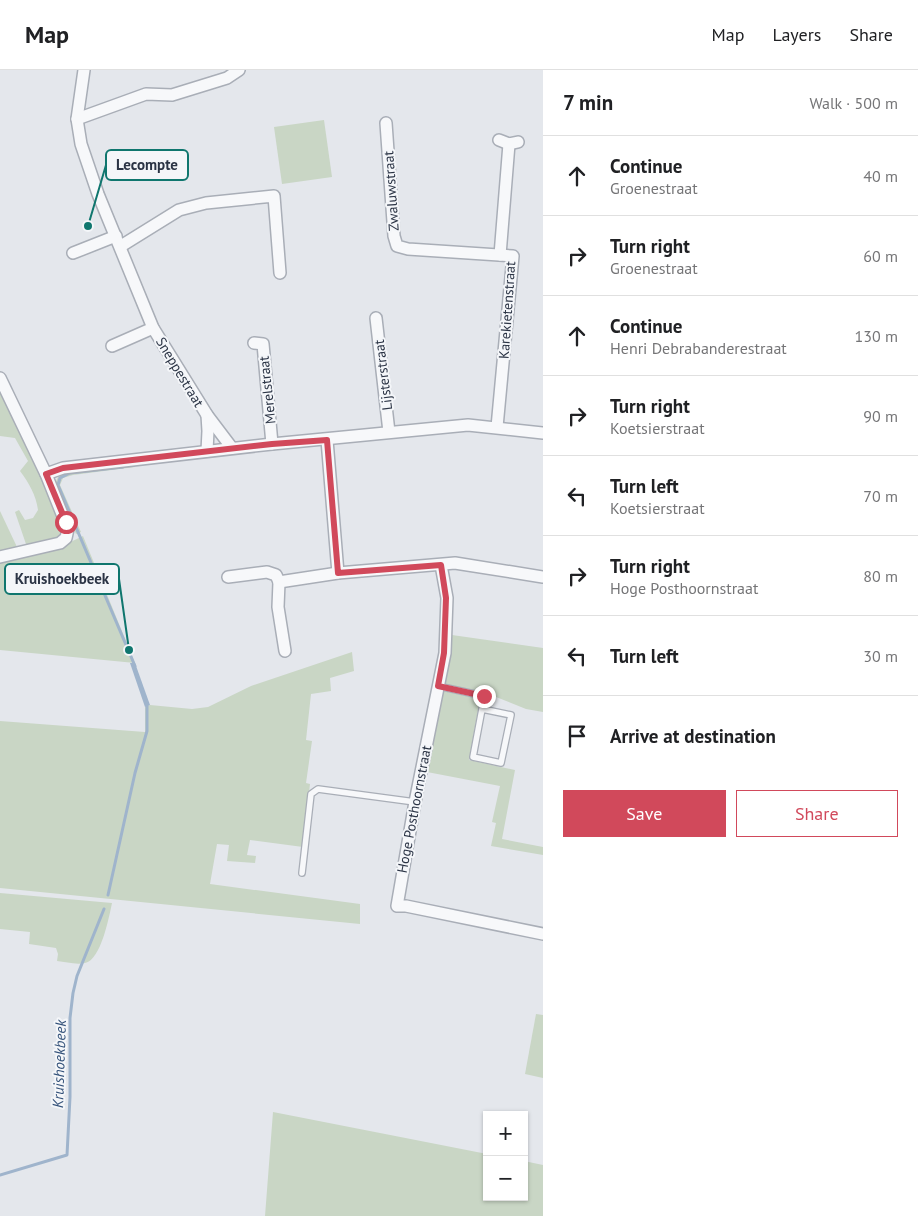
<!DOCTYPE html>
<html lang="en">
<head>
<meta charset="utf-8">
<style>
	:root { --surface:#fff; --page:#f2f2f2; --text:#202124; --muted:#757577; --line:#e0e0e0; --accent:#d1495b }
	body { margin:0; font-family:"PT Sans",sans-serif; background:var(--page); color:var(--text) }
	.controls { position:absolute; right:15px; bottom:15px; display:grid; overflow:hidden; border-radius:0px; box-shadow:0 1px 4px #0004 }
	.controls button { width:45px; height:45px; display:grid; place-items:center; padding:0; border:0; border-bottom:1px solid var(--line); background:var(--surface); color:var(--text); font:25px sans-serif }
	.stop { position:absolute; width:15px; height:15px; margin:-11px; border:4px solid #d1495b; border-radius:50%; background:#fff }
	.stop.end { background:#d1495b; border-color:#fff; box-shadow:0 1px 5px #0008 }
	.list { margin:0; padding:0; list-style:none }
	h2 { display:flex; justify-content:space-between; align-items:center; height:65px; margin:0; padding:0 20px; font-size:21px }
	h2 small { font-size:16px; font-weight:400; color:var(--muted) }
	.list li { display:grid; grid-template-columns:32px 1fr auto; gap:15px; align-items:center; box-sizing:border-box; height:80px; padding:0 20px; border-top:1px solid var(--line) }
	.list b { display:block; font-size:19px; white-space:nowrap }
	.list p { margin:0; font-size:16px; white-space:nowrap; color:var(--muted) }
	.list em { font-size:16px; font-style:normal; color:var(--muted) }
	.actions { display:flex; gap:10px; padding:15px 20px }
	.actions a { flex:1; padding:11px 0; border:1px solid var(--accent); border-radius:0px; text-align:center; font-size:18px; color:var(--accent) }
	.actions .main { background:var(--accent); color:#fff }
	.icon { flex:none; width:28px; height:28px; fill:none; stroke:currentColor; stroke-width:2; stroke-linecap:round; stroke-linejoin:round }
	.map { position:relative; flex:none; width:543px; height:1146px; overflow:hidden }
	header { display:flex; align-items:center; gap:30px; box-sizing:border-box; height:70px; padding:0 25px; background:var(--surface); border-bottom:1px solid var(--line) }
	header strong { font-size:24px }
	nav { display:flex; gap:28px; margin-inline-start:auto; font-size:18px }
	main { display:flex }
	aside { flex:1; background:var(--surface) }
	.map>svg:first-child { display:block }
</style>
</head>
<body>
<header>
<strong>Map</strong>
<nav><a>Map</a><a>Layers</a><a>Share</a></nav>
</header>
<main>
<div class="map">
<svg width="543" height="1146" viewBox="0 0 543 1146">
	<rect width="100%" height="100%" fill="#e4e7ec"/>
	<g fill="#c9d6c5">
		<polygon points="324,50 332,107 282,114 274,57"/>
		<path d="M0 319 62 450 64 461 59 468 27 477 15 442 19 440 25 450 33 448 38 440C36 425 29 413 20 401L28 391 15 368 0 366Z"/>
		<path d="M133 393 135 397 73 405 63 408 60 415 81 462 76 464C72 454 54 420 56 412 57 406 62 404 67 401Z"/>
		<polygon points="0,441 17,477 16,480 0,483"/>
		<polygon points="83,466 135,593 0,580 0,490 58,478"/>
		<polygon points="452,565 543,578 543,642 526,639 486,623 445,615"/>
		<polygon points="352,582 354,601 330,608 331,621 311,624 306,670 312,671 306,713 310,714 303,777 250,770 247,785 256,786 255,793 227,791 229,775 217,774 210,814 360,834 360,854 0,818 0,651 145,662 145,637 150,635 192,639 208,637 251,616"/>
		<polygon points="443,621 480,629 469,690 515,700 502,769 543,777 543,785 491,776 496,753 492,752 500,716 427,702"/>
		<path d="M0 823 112 833C109 847 101 890 85 893 76 895 66 892 57 891L58 884 56 878 29 874 30 862 0 859Z"/>
		<polygon points="536,944 543,945 543,1008 525,1004"/>
		<polygon points="273,1042 487,1084 487,1127 524,1127 524,1091 543,1095 543,1146 265,1146"/>
	</g>
	<polygon fill="#9fb4cc" points="130,593 135,593 150,635 145,637"/>
	<g fill="none" stroke-linecap="round" stroke-linejoin="round">
		<g stroke="#9fb4cc" stroke-width="3">
			<polyline points="123,397 70,403 60,408 58,415 135,596"/>
			<polyline points="108,825 135,703 147,661 147,633"/>
			<polyline points="0,1105 67,1085 70,1027 70,948 73,923 77,906 104,839"/>
		</g>
		<g stroke="#a9aeb7" stroke-width="8">
			<g id="service">
				<polyline points="438,616 484,626 482,639 511,645 501,693 473,687 482,639"/>
				<polyline points="302,803 311,724 318,719 415,732"/>
			</g>
		</g>
		<g stroke="#a9aeb7" stroke-width="14">
			<g id="minor">
				<polyline points="84,0 77,49 81,74 98,124 153,258 207,345 232,378"/>
				<polyline points="77,49 146,24 172,25 227,8 239,0"/>
				<polyline points="386,53 394,166 397,176 408,179 513,186 497,357"/>
				<polyline points="499,70 509,74 518,72"/>
				<polyline points="121,176 179,140 206,133 274,126 280,203"/>
				<polyline points="73,183 116,166"/>
				<polyline points="500,185 509,74"/>
				<polyline points="376,248 389,362"/>
				<polyline points="254,273 263,274 272,374"/>
				<polyline points="112,276 153,258"/>
				<polyline points="0,308 46,404 68,459 66,468 60,473 0,487"/>
				<polyline points="207,345 208,361 207,381"/>
				<polyline points="327,370 338,503"/>
				<polyline points="46,404 63,398 272,374 468,355 543,363"/>
				<polyline points="441,495 447,528 445,583 415,732 397,836 406,836 543,864"/>
				<polyline points="228,507 267,502 276,505 279,512 338,503 455,493 543,507"/>
				<polyline points="279,512 278,537 285,581"/>
			</g>
		</g>
		<use href="#service" stroke="#f7f8fa" stroke-width="5.5"/>
		<use href="#minor" stroke="#f7f8fa" stroke-width="11"/>
	</g>
	<g fill="none" stroke-linecap="round" stroke-linejoin="round">
		<polyline stroke="#d1495b" stroke-width="6" points="66,452 46,404 63,398 272,374 327,370 338,503 441,495 446,528 444,583 438,616 484,626"/>
	</g>
	<g text-anchor="middle" dominant-baseline="central" stroke-width="4" stroke-linejoin="round" paint-order="stroke">
		<g font-size="14" fill="#2b3445" stroke="#f4f6f9">
			<text transform="translate(391 121) rotate(-94)">Zwaluwstraat</text>
			<text transform="translate(507 240) rotate(-86)">Karekietenstraat</text>
			<text transform="translate(180 302) rotate(59)">Sneppestraat</text>
			<text transform="translate(383 305) rotate(-97)">Lijsterstraat</text>
			<text transform="translate(267 320) rotate(-96)">Merelstraat</text>
			<text transform="translate(414 739) rotate(-79)">Hoge Posthoornstraat</text>
		</g>
		<g font-size="15" font-style="italic" fill="#34527a" stroke="#f4f6f9">
			<text transform="translate(59 994) rotate(-88)">Kruishoekbeek</text>
		</g>
	</g>
	<path fill="none" stroke="#0f766e" stroke-width="2" d="M88 156L106 95M129 580L119 509"/>
	<g fill="#0f766e" stroke="#f4f6f9" stroke-width="2">
		<circle cx="88" cy="156" r="5"/>
		<circle cx="129" cy="580" r="5"/>
	</g>
	<g fill="#f4f6f9" stroke="#0f766e" stroke-width="2">
		<rect x="106" y="80" width="82" height="30" rx="5"/>
		<rect x="5" y="494" width="114" height="30" rx="5"/>
	</g>
	<g font-size="15" text-anchor="middle" font-weight="bold" fill="#2b3445">
		<text x="147" y="100">Lecompte</text>
		<text x="62" y="514">Kruishoekbeek</text>
	</g>
</svg>
<div class="controls">
<button>+</button>
<button>−</button>
</div>
<div class="stop" style="left:66px;top:452px"></div>
<div class="stop end" style="left:484px;top:626px"></div>
</div>
<aside>
<h2>7 min<small>Walk · 500 m</small></h2>
<ul class="list">
<li><svg class="icon" aria-label="ahead" viewBox="0 0 24 24"><path d="M12 20V5M6 11l6-6 6 6"/></svg><div><b>Continue</b><p>Groenestraat</p></div><em>40 m</em></li>
<li><svg class="icon" aria-label="right" viewBox="0 0 24 24"><path d="M7 20v-9h11M14 6l5 5-5 5"/></svg><div><b>Turn right</b><p>Groenestraat</p></div><em>60 m</em></li>
<li><svg class="icon" aria-label="ahead" viewBox="0 0 24 24"><path d="M12 20V5M6 11l6-6 6 6"/></svg><div><b>Continue</b><p>Henri Debrabanderestraat</p></div><em>130 m</em></li>
<li><svg class="icon" aria-label="right" viewBox="0 0 24 24"><path d="M7 20v-9h11M14 6l5 5-5 5"/></svg><div><b>Turn right</b><p>Koetsierstraat</p></div><em>90 m</em></li>
<li><svg class="icon" aria-label="left" viewBox="0 0 24 24"><path d="M17 20v-9H6M10 6l-5 5 5 5"/></svg><div><b>Turn left</b><p>Koetsierstraat</p></div><em>70 m</em></li>
<li><svg class="icon" aria-label="right" viewBox="0 0 24 24"><path d="M7 20v-9h11M14 6l5 5-5 5"/></svg><div><b>Turn right</b><p>Hoge Posthoornstraat</p></div><em>80 m</em></li>
<li><svg class="icon" aria-label="left" viewBox="0 0 24 24"><path d="M17 20v-9H6M10 6l-5 5 5 5"/></svg><div><b>Turn left</b></div><em>30 m</em></li>
<li><svg class="icon" aria-label="arrive" viewBox="0 0 24 24"><path d="M6 21V4h12l-3 4 3 4H6"/></svg><div><b>Arrive at destination</b></div></li>
</ul>
<div class="actions"><a class="main">Save</a><a>Share</a></div>
</aside>
</main>
</body>
</html>
